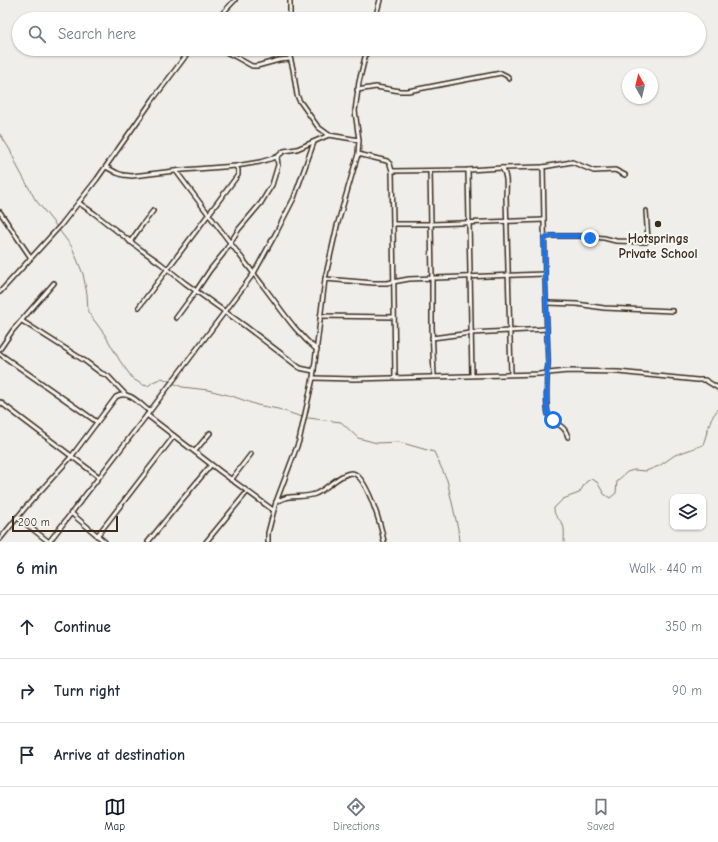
<!DOCTYPE html>
<html lang="en">
<head>
<meta charset="utf-8">
<style>
	:root { --surface:#fff; --page:#f2f2f3; --text:#1f2937; --muted:#747a83; --line:#e0e1e3; --accent:#111827 }
	body { margin:0; font-family:"Comic Neue",sans-serif; background:var(--page); color:var(--text) }
	.controls { position:absolute; right:12px; bottom:12px; display:grid; overflow:hidden; border-radius:8px; box-shadow:0 1px 3px #0004 }
	.controls button { width:36px; height:36px; display:grid; place-items:center; padding:0; border:0; border-bottom:1px solid var(--line); background:var(--surface); color:var(--text); font:20px sans-serif }
	.compass { position:absolute; left:622px; top:68px; width:36px; height:36px; border-radius:50%; background:var(--surface); box-shadow:0 1px 3px #0004; rotate:352deg }
	.scale { position:absolute; left:12px; bottom:10px; width:106px; box-sizing:border-box; padding-left:4px; border:2px solid #3b2a1e; border-top:0; font-size:11px; line-height:14px; white-space:nowrap; color:#3b2a1e; -webkit-text-stroke:3px #f6f6f2; paint-order:stroke }
	.stop { position:absolute; width:12px; height:12px; margin:-9px; border:3px solid #1a73e8; border-radius:50%; background:#fff }
	.stop.end { background:#1a73e8; border-color:#fff; box-shadow:0 1px 4px #0008 }
	.list { margin:0; padding:0; list-style:none }
	h2 { display:flex; justify-content:space-between; align-items:center; height:52px; margin:0; padding:0 16px; font-size:17px }
	h2 small { font-size:13px; font-weight:400; color:var(--muted) }
	.list li { display:grid; grid-template-columns:26px 1fr auto; gap:12px; align-items:center; box-sizing:border-box; height:64px; padding:0 16px; border-top:1px solid var(--line) }
	.list b { display:block; font-size:15px; white-space:nowrap }
	.list em { font-size:13px; font-style:normal; color:var(--muted) }
	.icon { flex:none; width:22px; height:22px; fill:none; stroke:currentColor; stroke-width:2; stroke-linecap:round; stroke-linejoin:round }
	.map { position:relative; flex:none; width:718px; height:542px; overflow:hidden }
	.search { position:absolute; background:var(--surface); box-shadow:0 1px 3px #0004; left:12px; right:12px; top:12px; height:44px; display:flex; align-items:center; gap:10px; box-sizing:border-box; padding:0 14px; border-radius:22px; color:var(--muted); font-size:15px }
	.sheet { height:244px; background:var(--surface) }
	nav { display:flex; justify-content:space-around; align-items:center; box-sizing:border-box; height:56px; border-top:1px solid var(--line); background:var(--surface); font-size:11px; color:var(--muted) }
	nav a { display:grid; justify-items:center; gap:2px }
	nav .on { color:var(--accent) }
	.map>svg:first-child { display:block }
</style>
</head>
<body>
<div class="map">
<svg width="718" height="542" viewBox="0 0 718 542">
	<rect width="100%" height="100%" fill="#efeeea"/>
	<filter id="ink" filterUnits="userSpaceOnUse"><feTurbulence type="fractalNoise" baseFrequency=".025" numOctaves="2"/><feDisplacementMap in="SourceGraphic" scale="8" xChannelSelector="R" yChannelSelector="G"/><feConvolveMatrix kernelMatrix="1 2 1 2 8 2 1 2 1" color-interpolation-filters="sRGB"/></filter>
	<g filter="url(#ink)">
		<g fill="none" stroke-linecap="round" stroke-linejoin="round">
			<g stroke="#81766d" stroke-width="1">
				<polyline points="0,134 10,150 18,168 35,199 57,227"/>
				<polyline points="59,230 72,247 83,274 87,294 88,312 105,335 120,361 133,379 143,385 148,386 153,382 162,378 182,387 208,390 232,396 257,405 278,409 302,417"/>
				<polyline points="308,418 341,422 358,438 377,443 399,442 434,452 447,480 458,529 459,542"/>
				<path d="M564 542C564 536 565 530 563 525 559 517 554 518 554 508L563 499 579 493 586 482 591 479 597 482 604 494 610 498 616 493 617 481 627 472 634 470 646 471 659 466 675 455 703 445 711 419 718 409"/>
			</g>
			<g stroke="#3b2a1e" stroke-width="6">
				<g id="minor">
					<polyline points="290,0 290,19"/>
					<polyline points="217,19 235,0"/>
					<polyline points="375,19 380,0"/>
					<polyline points="216,49 224,51 234,56 252,66 257,66 279,60 290,59"/>
					<polyline points="288,49 293,69 297,95 299,100 318,127 329,135"/>
					<polyline points="357,90 376,87 400,91 408,91 501,73 507,76 509,79"/>
					<path d="M358 154 387 161 390 164 392 171 468 170 502 168 543 167 545 274 548 362C547 373 545 408 549 417 552 422 560 424 564 429 566 431 567 434 568 437"/>
					<polyline points="106,167 117,173 123,175 132,176 141,175 183,170 236,166 260,162 270,159 277,157 284,151 297,149 329,135 359,140"/>
					<polyline points="543,167 572,162 594,171 615,170 625,175"/>
					<path d="M502 168C508 176 506 188 506 197L511 374"/>
					<polyline points="468,170 472,375"/>
					<path d="M176 171C205 210 235 249 264 287 282 310 294 331 317 350"/>
					<polyline points="392,171 393,224 395,377"/>
					<polyline points="430,171 432,277 432,327 434,376"/>
					<polyline points="79,203 95,214 140,249 160,263 185,283 245,326 300,368 304,369 314,371"/>
					<polyline points="0,212 31,258"/>
					<polyline points="393,224 432,224 544,220"/>
					<polyline points="544,237 553,236 579,236 604,238 616,241 646,242 648,240 646,211"/>
					<polyline points="130,242 142,225 153,211"/>
					<polyline points="325,279 374,283 387,283 409,279 545,274"/>
					<polyline points="0,292 61,225 97,179 154,98 191,49"/>
					<polyline points="547,303 577,304 604,308 673,311"/>
					<polyline points="139,307 238,175 238,170 236,166"/>
					<polyline points="320,316 394,317"/>
					<polyline points="176,318 196,291 210,270 223,254 239,229 261,203 267,193 272,185 278,165 277,157"/>
					<polyline points="22,321 85,361 101,373 108,376 125,394"/>
					<polyline points="432,338 471,333 547,329"/>
					<polyline points="0,349 13,330 54,283"/>
					<polyline points="0,354 97,422"/>
					<polyline points="313,378 354,379 539,374 568,371 618,372 697,380 705,380 718,388"/>
					<polyline points="0,402 99,477"/>
					<polyline points="147,415 254,273 277,231 294,198 314,142"/>
					<polyline points="195,451 210,433"/>
					<polyline points="231,480 251,454"/>
					<path d="M276 502C280 500 285 497 290 497 299 496 307 497 315 494 326 490 340 473 352 473 367 475 382 529 384 542"/>
					<polyline points="71,513 105,542"/>
					<polyline points="17,517 49,542"/>
					<polyline points="97,536 174,436"/>
					<path d="M0 539 25 508 71 457 116 397C128 389 140 404 149 411"/>
					<polyline points="49,542 147,415 221,472 273,510"/>
					<polyline points="148,542 181,501 211,465"/>
					<polyline points="206,542 247,492"/>
					<polyline points="268,542 268,533 276,502 299,441 313,378 325,279 337,226 358,154 359,140 355,111 359,82 367,49"/>
				</g>
			</g>
			<use href="#minor" stroke="#f6f6f2" stroke-width="3"/>
		</g>
	</g>
	<g fill="none" stroke-linecap="round" stroke-linejoin="round" filter="url(#ink)">
		<path stroke="#1a73e8" stroke-width="5" d="M553 420C552 419 551 419 550 418 544 411 547 372 548 362L544 238 550 236H579L590 238"/>
	</g>
	<circle fill="#3b2a1e" stroke="#f6f6f2" stroke-width="1.5" cx="658" cy="224" r="4"/>
	<g text-anchor="middle" dominant-baseline="central" stroke-width="4" stroke-linejoin="round" paint-order="stroke">
		<g font-size="13" font-weight="bold" fill="#3b2a1e" stroke="#f6f6f2">
			<text x="658" y="238">Hotsprings<tspan x="658" dy="15">Private School</tspan></text>
		</g>
	</g>
</svg>
<div class="controls">
<button><svg class="icon" aria-label="layers" viewBox="0 0 24 24"><path d="M12 4l9 5-9 5-9-5zM3 14l9 5 9-5"/></svg></button>
</div>
<svg class="compass" viewBox="-18 -18 36 36"><path d="M0-13l5 13h-10z" fill="#e53935"/><path d="M0 13l5-13h-10z" fill="#747a83"/></svg>
<div class="scale">200 m</div>
<div class="stop" style="left:553px;top:420px"></div>
<div class="stop end" style="left:590px;top:238px"></div>
<div class="search"><svg class="icon" aria-label="search" viewBox="0 0 24 24"><circle cx="10" cy="10" r="6"/><path d="M15 15l6 6"/></svg>Search here</div>
</div>
<section class="sheet">
<h2>6 min<small>Walk · 440 m</small></h2>
<ul class="list">
<li><svg class="icon" aria-label="ahead" viewBox="0 0 24 24"><path d="M12 20V5M6 11l6-6 6 6"/></svg><div><b>Continue</b></div><em>350 m</em></li>
<li><svg class="icon" aria-label="right" viewBox="0 0 24 24"><path d="M7 20v-9h11M14 6l5 5-5 5"/></svg><div><b>Turn right</b></div><em>90 m</em></li>
<li><svg class="icon" aria-label="arrive" viewBox="0 0 24 24"><path d="M6 21V4h12l-3 4 3 4H6"/></svg><div><b>Arrive at destination</b></div></li>
</ul>
</section>
<nav>
<a class="on"><svg class="icon" aria-label="map" viewBox="0 0 24 24"><path d="M3 6l6-2 6 2 6-2v14l-6 2-6-2-6 2zM9 4v14M15 6v14"/></svg>Map</a>
<a><svg class="icon" aria-label="directions" viewBox="0 0 24 24"><path d="M12 3l9 9-9 9-9-9zM9 14v-3h6M13 9l2 2-2 2"/></svg>Directions</a>
<a><svg class="icon" aria-label="saved" viewBox="0 0 24 24"><path d="M7 4h10v16l-5-4-5 4z"/></svg>Saved</a>
</nav>
</body>
</html>
